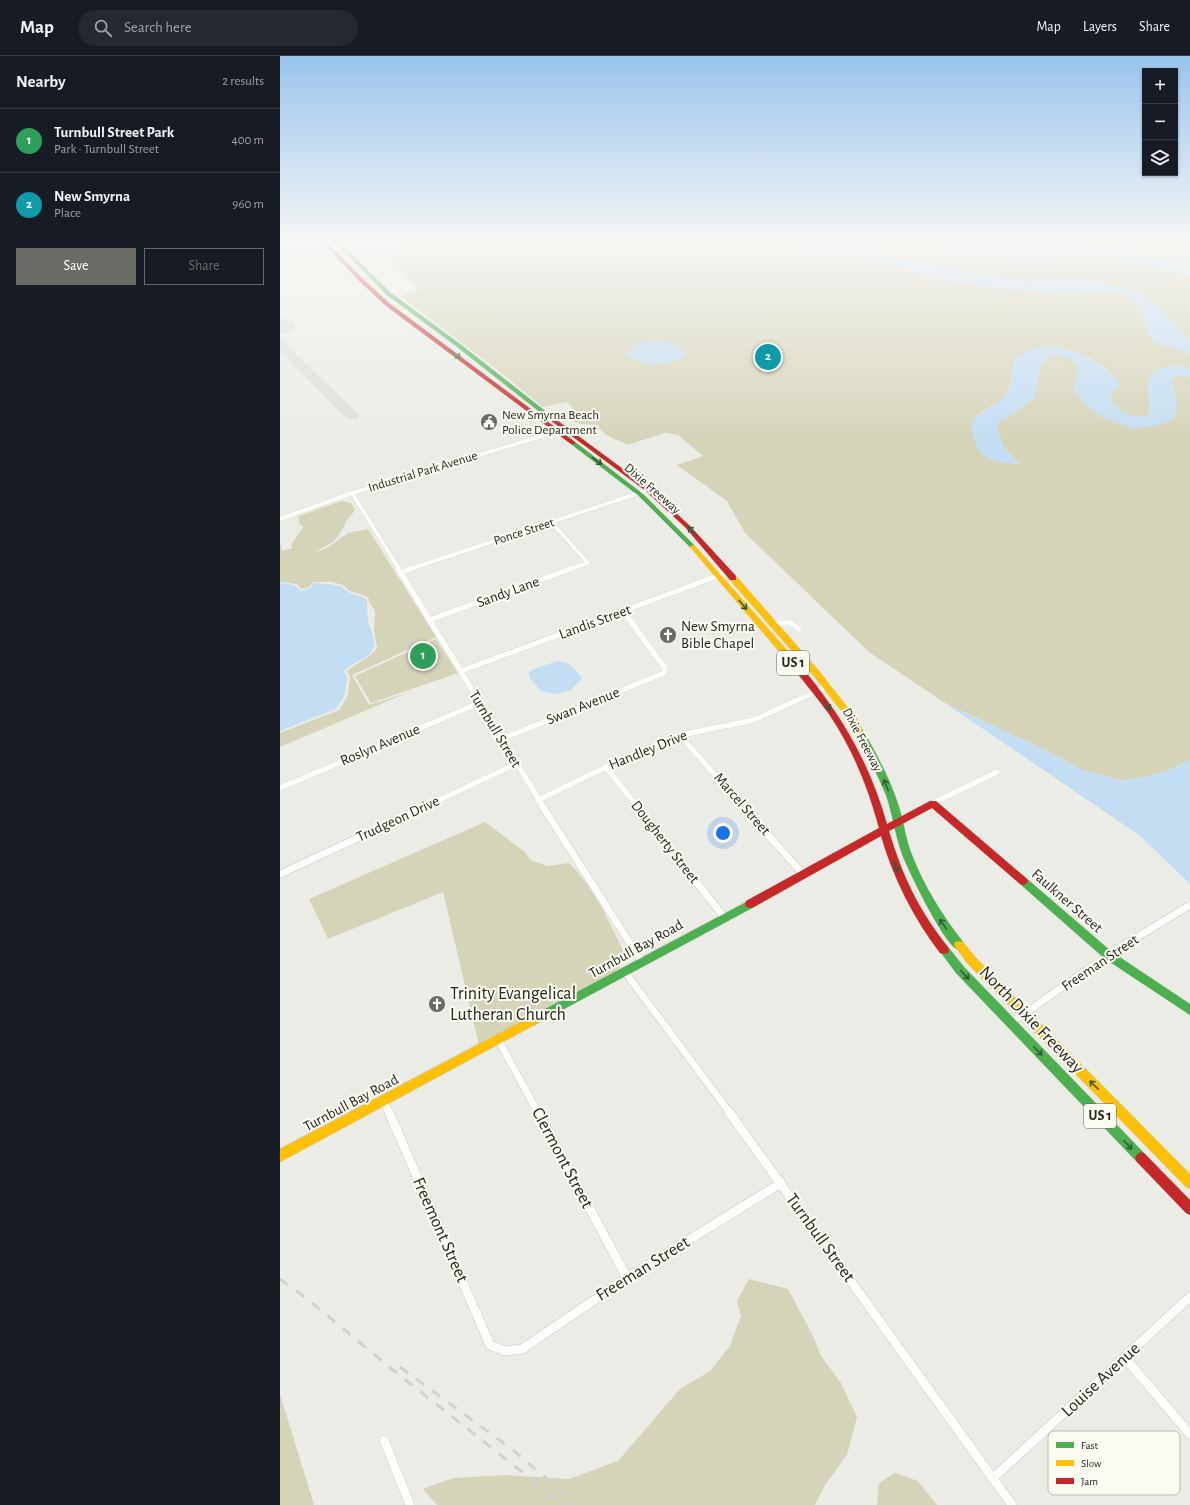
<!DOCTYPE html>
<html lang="en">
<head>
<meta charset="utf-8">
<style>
	:root { --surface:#171b24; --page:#242831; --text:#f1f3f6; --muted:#9ea1a6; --line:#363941; --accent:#6b6b66 }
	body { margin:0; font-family:"Alegreya Sans",sans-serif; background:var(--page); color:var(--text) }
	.controls { position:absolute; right:12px; top:12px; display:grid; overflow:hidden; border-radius:0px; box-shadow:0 1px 3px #0004 }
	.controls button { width:36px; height:36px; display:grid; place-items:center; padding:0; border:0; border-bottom:1px solid var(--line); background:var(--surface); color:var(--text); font:20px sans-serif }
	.you { position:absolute; left:443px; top:777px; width:14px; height:14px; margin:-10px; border:3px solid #fff; border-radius:50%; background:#1a73e8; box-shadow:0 0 0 6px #1a73e833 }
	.badge { display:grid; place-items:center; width:26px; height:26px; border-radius:50%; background:var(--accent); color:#fff; font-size:13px; font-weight:700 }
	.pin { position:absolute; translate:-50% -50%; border:2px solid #fff; box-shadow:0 1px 4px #0006 }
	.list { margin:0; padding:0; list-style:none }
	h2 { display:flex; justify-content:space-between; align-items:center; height:52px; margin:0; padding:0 16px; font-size:17px }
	h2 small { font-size:13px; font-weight:400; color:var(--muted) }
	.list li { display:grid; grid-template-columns:26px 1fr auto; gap:12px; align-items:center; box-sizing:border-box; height:64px; padding:0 16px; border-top:1px solid var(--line) }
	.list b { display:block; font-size:15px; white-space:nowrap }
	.list p { margin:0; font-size:13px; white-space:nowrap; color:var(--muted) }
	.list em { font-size:13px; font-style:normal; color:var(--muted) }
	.actions { display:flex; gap:8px; padding:12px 16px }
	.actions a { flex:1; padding:9px 0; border:1px solid var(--accent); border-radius:0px; text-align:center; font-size:14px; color:var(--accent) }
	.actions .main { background:var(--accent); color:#fff }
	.icon { flex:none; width:22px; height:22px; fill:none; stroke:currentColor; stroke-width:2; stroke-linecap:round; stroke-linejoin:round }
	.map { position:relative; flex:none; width:910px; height:1449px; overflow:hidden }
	header { display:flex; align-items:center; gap:24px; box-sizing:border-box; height:56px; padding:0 20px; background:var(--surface); border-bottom:1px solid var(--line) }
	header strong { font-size:19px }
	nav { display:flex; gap:22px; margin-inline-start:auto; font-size:14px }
	.search { width:280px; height:36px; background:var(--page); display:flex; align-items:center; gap:10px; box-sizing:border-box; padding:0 14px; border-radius:22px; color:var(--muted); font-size:15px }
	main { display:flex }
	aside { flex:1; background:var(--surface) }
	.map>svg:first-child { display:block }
</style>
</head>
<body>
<header>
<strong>Map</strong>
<div class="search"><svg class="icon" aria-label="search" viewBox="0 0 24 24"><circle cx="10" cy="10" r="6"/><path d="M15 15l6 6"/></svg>Search here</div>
<nav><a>Map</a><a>Layers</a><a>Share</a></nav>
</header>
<main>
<aside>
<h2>Nearby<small>2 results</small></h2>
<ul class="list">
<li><span class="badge" style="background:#2e9e5b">1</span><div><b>Turnbull Street Park</b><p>Park · Turnbull Street</p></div><em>400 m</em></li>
<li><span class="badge" style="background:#0f9aa8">2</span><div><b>New Smyrna</b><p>Place</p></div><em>960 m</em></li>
</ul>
<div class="actions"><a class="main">Save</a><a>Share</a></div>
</aside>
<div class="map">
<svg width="910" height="1449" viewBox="0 0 910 1449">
	<rect width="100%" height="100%" fill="#ecece6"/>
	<g fill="#d5d4b9">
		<path d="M126 183H484L513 193 582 202 664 224 706 231 783 238 828 236 842 238 852 244 862 255 868 278 877 287 910 297V312C895 309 883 309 870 318L868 330 870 356 866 361C849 360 842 358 831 345V337L837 332C835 327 834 321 830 317 817 302 795 295 776 290L732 315C731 349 711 346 691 365L740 408C724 393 719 389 717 366L733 358 754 342 761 309 767 302 777 299 788 302 797 310 798 321 793 333 851 372 897 349 893 333V322L903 319 910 321V704L882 717 844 725 804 715 773 698 665 647 589 596 465 477 447 445 397 409 423 400 398 379 385 377 347 389C337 383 322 380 318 369 304 368 293 370 285 357L293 352 287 346 263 351 225 320 122 241 131 235 140 233C134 229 125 223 122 217 118 212 117 208 112 203L121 201 124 199 122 197 124 195 115 186Z"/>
		<path d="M524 183H650L802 201 822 200 875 213 910 220V284L906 281C891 265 877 247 857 237 839 228 803 222 783 223 768 224 754 226 738 224 666 216 595 196 524 183Z"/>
		<polygon points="725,183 910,183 910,208 839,193"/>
		<path d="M61 445 71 447 75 453C73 459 68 461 66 466 55 487 56 485 34 496L47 492 68 477 88 473 156 581 72 619 89 649 127 637 0 691V677L59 654 68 639 70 620 67 615C77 606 90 603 97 592L94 575 95 555 90 547 88 541 70 535 63 529 52 526H33L29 531 22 533 16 528 0 526V487L2 495 13 492 11 489 23 471 19 467V460Z"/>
		<polygon points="156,583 178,617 91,647 75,620"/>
		<path d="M205 766 245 796 250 804 268 810 289 807C315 833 330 867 346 900L336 916 199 989 163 836 48 883 29 843Z"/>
		<polygon points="469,1223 508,1233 532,1278 541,1300 561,1327 577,1361 567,1399 545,1429 535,1449 157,1449 143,1433 173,1422 225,1419 289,1423 338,1405 400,1333 430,1315 450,1290 461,1260 457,1245"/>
		<polygon points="0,1338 34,1449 0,1449"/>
		<polygon points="615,1417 638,1425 657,1449 597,1449 599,1427"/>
	</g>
	<g fill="#c3ddf3">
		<polygon points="484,183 524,183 690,217 737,224 761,226 784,223 805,224 823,227 856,236 873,246 906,281 910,284 910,297 877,287 868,278 862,255 852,244 842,238 828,236 783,238 706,231 664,224 582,202 513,193"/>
		<polygon points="650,183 725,183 839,193 910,208 910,220 875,213 822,200 745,205 706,202 673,194 653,186"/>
		<path d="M371 285C383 285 397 286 405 297L403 302C383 310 365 310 346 299 351 290 361 287 371 285Z"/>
		<path d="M762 290C793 289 819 305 840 326L837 332 831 337V345C842 358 849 360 866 361L870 357 868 330 870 318C883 309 895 309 910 312V321L903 319 893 322V333L897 349 894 363 875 370 851 372 820 360 806 349 793 333 798 321 797 310 788 302 777 299 767 302 761 309 754 342 733 358 717 367C719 389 725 394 741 409 731 407 719 407 710 403 696 398 692 379 691 365 704 353 725 348 731 328 732 324 731 320 732 316 732 311 734 305 736 301L748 294Z"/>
		<path d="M2 527 14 529 21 535 31 532 33 527 50 528 62 531 68 536 87 543C87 550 87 558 88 565 90 574 100 589 90 598 84 604 72 607 64 615L67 621 65 639 56 653 0 675V528Z"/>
		<path d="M277 605C290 606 294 612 302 622L291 634 274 638 262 635 259 633 249 621V615Z"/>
		<polygon points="665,647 773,698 804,715 844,725 882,717 910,704 910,828 859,779"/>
	</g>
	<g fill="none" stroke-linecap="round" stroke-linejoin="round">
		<polygon fill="#dededa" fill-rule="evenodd" points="0,284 4,286 77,357 79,360 77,363 67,363 0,295"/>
		<polygon fill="#dededa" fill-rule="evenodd" points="0,262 12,264 16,270 12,276 0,278"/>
		<g stroke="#cac9c5" stroke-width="4">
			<g id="street-far4">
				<polyline points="51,192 107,183"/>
				<polyline points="119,257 130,254"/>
			</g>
		</g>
		<g stroke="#cac9c5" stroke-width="4.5">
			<g id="street-far3">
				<polyline points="72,437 119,513"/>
				<polyline points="0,463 72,437 286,373"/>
				<polyline points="272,467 308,507 290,513"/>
				<polyline points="130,513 368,434"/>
			</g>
		</g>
		<g stroke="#cac9c5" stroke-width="6">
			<g id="street-far2">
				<polyline points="118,512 264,752"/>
				<polyline points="120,517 133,512"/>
				<polyline points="149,564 293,512"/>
				<polyline points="493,567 511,567 519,573"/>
				<polyline points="181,615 448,516"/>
				<polyline points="400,679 464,752"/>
				<polyline points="222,683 384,617 385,612 343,555"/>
				<polyline points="326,711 358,752"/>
				<polyline points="0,732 199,647"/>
				<polyline points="258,744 326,711 400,679 474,664 548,630"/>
				<polyline points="653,747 717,716"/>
				<polyline points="142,752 236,708"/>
			</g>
		</g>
		<g stroke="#cac9c5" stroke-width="8">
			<g id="street-far1">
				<polyline points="263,751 362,906"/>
				<polyline points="357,751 444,861"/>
				<polyline points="463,751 523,818"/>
				<polyline points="0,818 144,751"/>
				<polyline points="345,916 450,1057"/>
				<polyline points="731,967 828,899 910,849"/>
				<polyline points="218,983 258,1057"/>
				<polyline points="104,1046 109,1057"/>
			</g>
		</g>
		<g stroke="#cac9c5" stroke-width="10">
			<g id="street">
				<polyline points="109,1056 210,1289 225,1295 242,1293 347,1222 501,1127"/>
				<polyline points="258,1056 347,1222"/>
				<polyline points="449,1056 732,1449"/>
				<polyline points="845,1302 910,1378"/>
				<polyline points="104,1384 130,1449"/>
				<polyline points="713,1422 910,1241"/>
			</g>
		</g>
		<g stroke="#cac9c5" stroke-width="1">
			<g id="fast">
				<polygon points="52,183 56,183 111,237 180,288 274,362 274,364 270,364 176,290 107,239"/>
				<polygon points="291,386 295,386 363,438 415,490 415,492 411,492 359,440 291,388"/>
				<path d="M580 673 584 676C597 699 610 723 618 748 624 765 625 782 632 799 644 830 662 859 683 886L684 889 683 892C680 893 680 894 677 893 664 888 628 814 622 798 615 779 613 759 606 739 597 718 587 697 576 676Z"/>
				<polygon points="743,821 746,822 832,896 910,948 910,959 824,902 740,828 738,825 740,822"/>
				<polygon points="470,844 474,845 475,848 474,851 258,967 254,969 250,967 248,964 250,961"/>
				<polygon points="664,890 668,891 684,911 865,1098 867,1102 865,1106 861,1108 857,1106 676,917 659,894 660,891"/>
			</g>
		</g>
		<g stroke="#cac9c5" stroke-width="1">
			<g id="slow">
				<polygon points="413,489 415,490 515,603 516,605 515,607 509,607 411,492 409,491"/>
				<polygon points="450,520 456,520 539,615 576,662 584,676 583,678 577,678 570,666 533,619 450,524"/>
				<polygon points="679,885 683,886 696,902 910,1118 910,1133 906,1131 688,908 674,889 675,886"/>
				<polygon points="254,959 258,961 260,964 258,967 0,1106 0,1093"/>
			</g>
		</g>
		<g stroke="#cac9c5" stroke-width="1">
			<g id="jam">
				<polygon points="40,183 44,183 82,222 109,247 295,386 295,388 291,388 105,249 78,224"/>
				<polygon points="270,362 274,362 370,433 410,470 456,520 456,524 450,524 406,472 366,435 270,364"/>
				<path d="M512 602 515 603C559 655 588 702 607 768L650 745H656L746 822 748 825 746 828 743 829 740 828 652 752 609 775C623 821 638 853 668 891L669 894 668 897 664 898 660 897C633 861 614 824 601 780L474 851 470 852 466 851 465 848 466 845 599 772C588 731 573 694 549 658 536 640 521 623 508 605Z"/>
				<polygon points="861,1096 865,1098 910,1144 910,1159 906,1157 857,1106 855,1102 857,1098"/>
			</g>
		</g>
		<use href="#street-far4" stroke="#fcfcfb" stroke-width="3.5"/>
		<use href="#street-far3" stroke="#fcfcfb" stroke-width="4"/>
		<use href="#street-far2" stroke="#fcfcfb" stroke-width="5.5"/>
		<use href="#street-far1" stroke="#fcfcfb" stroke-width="7"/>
		<use href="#street" stroke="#fcfcfb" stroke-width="9"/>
		<use href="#fast" fill="#4caf50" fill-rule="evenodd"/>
		<use href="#slow" fill="#ffc107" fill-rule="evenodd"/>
		<use href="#jam" fill="#c62828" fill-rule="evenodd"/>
		<g stroke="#d1d1cf" stroke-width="3" stroke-dasharray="10 10" stroke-linecap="butt">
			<polyline points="0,1223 26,1242 113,1314 284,1449"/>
			<polyline points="120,1311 233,1394 297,1449"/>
		</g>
	</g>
	<defs><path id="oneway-shaft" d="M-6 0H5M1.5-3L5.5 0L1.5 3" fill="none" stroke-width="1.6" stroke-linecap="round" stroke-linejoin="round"/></defs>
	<g stroke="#355c34">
		<use href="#oneway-shaft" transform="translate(176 299) rotate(37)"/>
		<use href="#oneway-shaft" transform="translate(317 405) rotate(37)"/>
		<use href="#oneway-shaft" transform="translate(412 475) rotate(-132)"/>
		<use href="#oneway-shaft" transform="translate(463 549) rotate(49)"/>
		<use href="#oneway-shaft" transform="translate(547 649) rotate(54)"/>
		<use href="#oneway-shaft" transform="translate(606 729) rotate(-112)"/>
		<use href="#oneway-shaft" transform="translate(616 811) rotate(70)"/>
		<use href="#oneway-shaft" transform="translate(663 868) rotate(-124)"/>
		<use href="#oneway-shaft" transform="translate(685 919) rotate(46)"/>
		<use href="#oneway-shaft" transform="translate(758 995) rotate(46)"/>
		<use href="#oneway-shaft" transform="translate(814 1029) rotate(-135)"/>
		<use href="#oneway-shaft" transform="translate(848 1089) rotate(46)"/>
	</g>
	<linearGradient id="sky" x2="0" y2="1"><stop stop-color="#99c4ec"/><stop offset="0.48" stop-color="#f6f6f4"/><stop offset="1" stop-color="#f6f6f4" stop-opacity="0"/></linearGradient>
	<rect width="910" height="385" fill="url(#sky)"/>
	<defs>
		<g id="civic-disc" transform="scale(0.9)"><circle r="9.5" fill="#6b6b66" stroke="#fbfbf1"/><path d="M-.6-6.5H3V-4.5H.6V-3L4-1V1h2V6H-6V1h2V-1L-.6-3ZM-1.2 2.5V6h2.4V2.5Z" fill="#fff"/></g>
		<g id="church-disc" transform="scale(0.9)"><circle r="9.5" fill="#6b6b66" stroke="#fbfbf1"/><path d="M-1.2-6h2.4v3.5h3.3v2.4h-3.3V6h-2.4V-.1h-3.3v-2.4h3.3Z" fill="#fff"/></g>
	</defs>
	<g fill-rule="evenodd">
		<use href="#civic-disc" x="209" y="366"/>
		<use href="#church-disc" x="388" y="579"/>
		<use href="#church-disc" x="157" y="948"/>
	</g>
	<g text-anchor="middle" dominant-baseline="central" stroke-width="4" stroke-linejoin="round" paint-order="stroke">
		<g font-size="13" fill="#252521" stroke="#fbfbf1" text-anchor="start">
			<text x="222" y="359">New Smyrna Beach<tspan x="222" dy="15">Police Department</tspan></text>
		</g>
		<g font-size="13" fill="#252521" stroke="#fbfbf1">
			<text transform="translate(143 416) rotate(-17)">Industrial Park Avenue</text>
			<text transform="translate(372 433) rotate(41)">Dixie Freeway</text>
			<text transform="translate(244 476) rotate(-18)">Ponce Street</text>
			<text transform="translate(582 684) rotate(62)">Dixie Freeway</text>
		</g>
		<g fill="#fbfbf1" stroke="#65655f" stroke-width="1">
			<rect x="497" y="595" width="32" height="24" rx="3"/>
			<rect x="804" y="1048" width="32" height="24" rx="3"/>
		</g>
		<g font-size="14" font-weight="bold" fill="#252521">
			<text x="513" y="607">US 1</text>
			<text x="820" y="1060">US 1</text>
		</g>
		<g font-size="15" fill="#252521" stroke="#fbfbf1">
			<text transform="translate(228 536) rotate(-20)">Sandy Lane</text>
			<text transform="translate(315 566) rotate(-20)">Landis Street</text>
			<text transform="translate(303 650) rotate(-22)">Swan Avenue</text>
			<text transform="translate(215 673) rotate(59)">Turnbull Street</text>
			<text transform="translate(100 689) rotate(-23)">Roslyn Avenue</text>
			<text transform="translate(368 694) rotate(-22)">Handley Drive</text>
			<text transform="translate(462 748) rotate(49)">Marcel Street</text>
			<text transform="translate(118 763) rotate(-25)">Trudgeon Drive</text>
			<text transform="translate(385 786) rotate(52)">Dougherty Street</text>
			<text transform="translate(787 845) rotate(41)">Faulkner Street</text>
			<text transform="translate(356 893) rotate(-29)">Turnbull Bay Road</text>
			<text transform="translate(820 907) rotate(-34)">Freeman Street</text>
			<text transform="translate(71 1047) rotate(-28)">Turnbull Bay Road</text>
		</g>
		<g font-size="15" fill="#252521" stroke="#fbfbf1" text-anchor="start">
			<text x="401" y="570">New Smyrna<tspan x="401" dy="17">Bible Chapel</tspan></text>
		</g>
		<g font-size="18" fill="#252521" stroke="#fbfbf1" text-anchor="start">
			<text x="170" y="938">Trinity Evangelical<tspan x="170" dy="21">Lutheran Church</tspan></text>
		</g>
		<g font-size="18" fill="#252521" stroke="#fbfbf1">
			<text transform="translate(751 964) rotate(46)">North Dixie Freeway</text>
			<text transform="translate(282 1102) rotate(62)">Clermont Street</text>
			<text transform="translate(160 1174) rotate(66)">Freemont Street</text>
			<text transform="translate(540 1182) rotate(54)">Turnbull Street</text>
			<text transform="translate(363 1213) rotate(-32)">Freeman Street</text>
			<text transform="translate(821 1324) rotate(-43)">Louise Avenue</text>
		</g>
	</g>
	<rect x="768" y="1375" width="132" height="64" rx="6" fill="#fbfbf1" stroke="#bbbbb3" stroke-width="1"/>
	<rect x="776" y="1386" width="18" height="6" fill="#4caf50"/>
	<rect x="776" y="1404" width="18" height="6" fill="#ffc107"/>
	<rect x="776" y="1422" width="18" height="6" fill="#c62828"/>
	<g font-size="11" fill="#252521">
		<text x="801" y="1393">Fast</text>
		<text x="801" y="1411">Slow</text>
		<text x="801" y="1429">Jam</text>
	</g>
</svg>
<div class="controls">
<button>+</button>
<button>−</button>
<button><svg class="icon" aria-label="layers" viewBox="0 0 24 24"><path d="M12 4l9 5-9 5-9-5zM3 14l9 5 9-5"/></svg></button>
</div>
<div class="you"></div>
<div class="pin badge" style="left:143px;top:600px;background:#2e9e5b">1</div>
<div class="pin badge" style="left:488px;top:301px;background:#0f9aa8">2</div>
</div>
</main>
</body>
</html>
